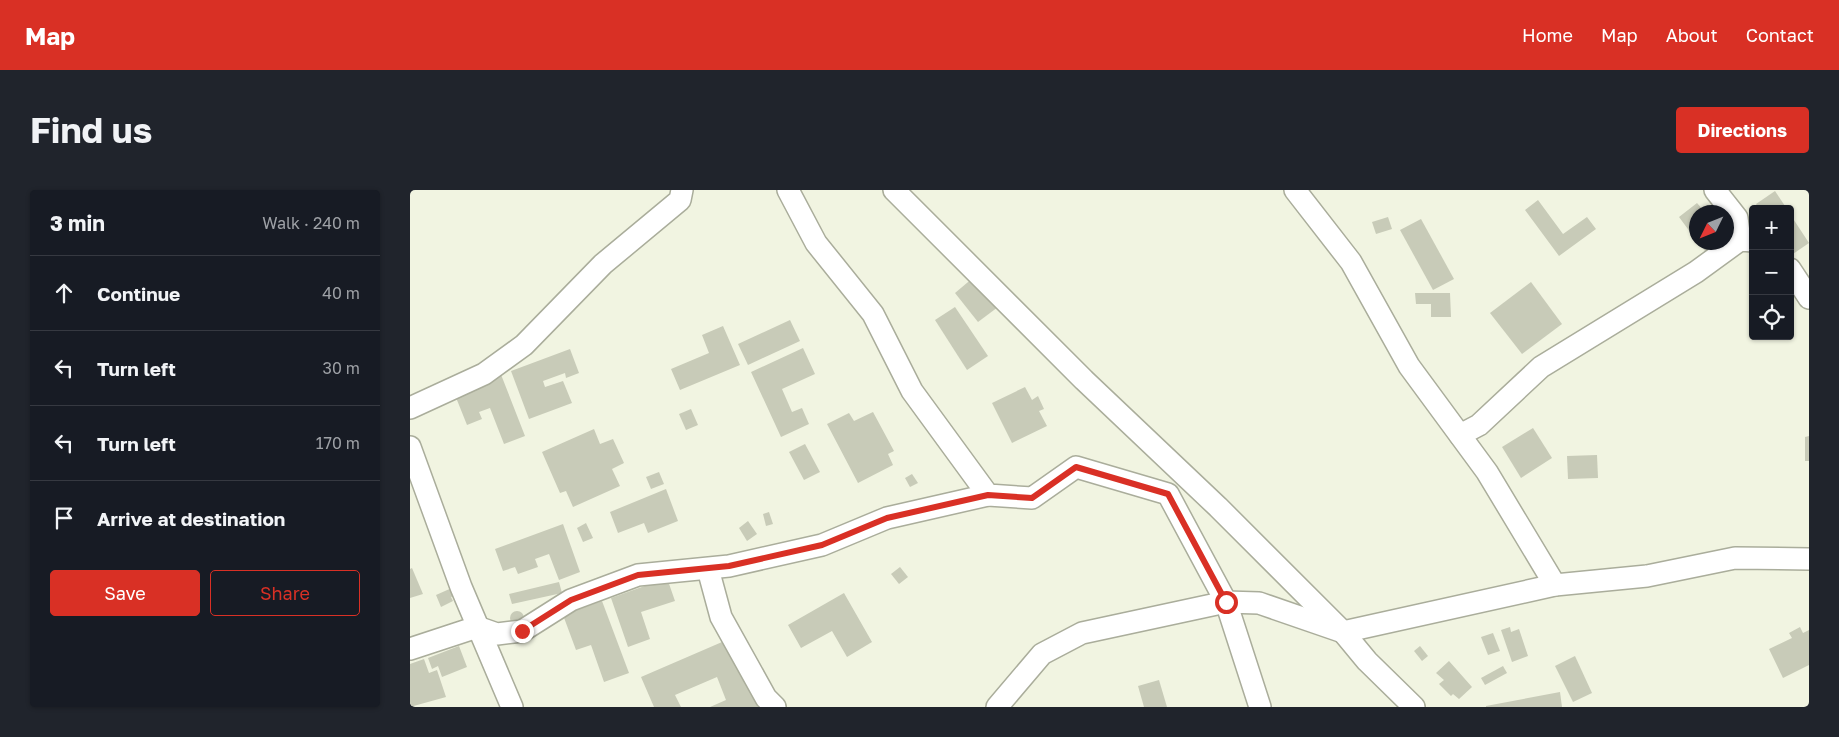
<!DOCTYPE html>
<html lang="en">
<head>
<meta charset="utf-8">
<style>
	:root { --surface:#171b24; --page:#20242c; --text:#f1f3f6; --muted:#9ea1a6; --line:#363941; --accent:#d93025 }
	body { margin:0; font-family:"Golos Text",sans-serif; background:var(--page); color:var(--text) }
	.controls { position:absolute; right:15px; top:15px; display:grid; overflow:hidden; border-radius:5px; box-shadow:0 1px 4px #0004 }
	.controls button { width:45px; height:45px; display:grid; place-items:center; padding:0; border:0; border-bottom:1px solid var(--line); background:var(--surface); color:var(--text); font:25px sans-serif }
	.compass { position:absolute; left:1279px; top:15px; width:45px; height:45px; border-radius:50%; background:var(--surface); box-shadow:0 1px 4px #0004; rotate:227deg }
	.stop { position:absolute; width:15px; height:15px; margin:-11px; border:4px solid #d93025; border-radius:50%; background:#fff }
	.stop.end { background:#d93025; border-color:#fff; box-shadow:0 1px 5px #0008 }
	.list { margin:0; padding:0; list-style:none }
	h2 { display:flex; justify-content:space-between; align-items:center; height:65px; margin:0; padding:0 20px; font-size:21px }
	h2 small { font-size:16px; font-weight:400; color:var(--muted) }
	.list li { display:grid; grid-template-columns:32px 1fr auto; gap:15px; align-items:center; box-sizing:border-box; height:75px; padding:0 20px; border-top:1px solid var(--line) }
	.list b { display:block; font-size:19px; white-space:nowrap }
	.list em { font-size:16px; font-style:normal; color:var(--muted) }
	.actions { display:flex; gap:10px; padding:15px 20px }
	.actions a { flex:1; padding:11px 0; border:1px solid var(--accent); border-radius:5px; text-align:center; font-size:18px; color:var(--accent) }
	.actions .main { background:var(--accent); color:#fff }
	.icon { flex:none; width:28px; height:28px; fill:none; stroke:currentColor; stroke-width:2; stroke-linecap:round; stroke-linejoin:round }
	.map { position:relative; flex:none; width:1399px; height:517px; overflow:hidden; border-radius:5px }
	header { display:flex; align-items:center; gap:30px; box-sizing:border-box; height:70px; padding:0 25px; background:var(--accent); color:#fff }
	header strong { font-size:24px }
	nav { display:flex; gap:28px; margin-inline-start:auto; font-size:18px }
	.intro { display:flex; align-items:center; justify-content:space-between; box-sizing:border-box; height:120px; padding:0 30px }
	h1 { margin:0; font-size:35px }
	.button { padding:12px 22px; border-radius:5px; background:var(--accent); color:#fff; font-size:18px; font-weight:700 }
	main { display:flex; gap:30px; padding:0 30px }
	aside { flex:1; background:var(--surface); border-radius:5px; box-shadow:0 1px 4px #0004 }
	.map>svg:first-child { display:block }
</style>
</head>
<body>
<header>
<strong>Map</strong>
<nav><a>Home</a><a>Map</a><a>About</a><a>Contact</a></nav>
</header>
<div class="intro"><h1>Find us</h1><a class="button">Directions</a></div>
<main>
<aside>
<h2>3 min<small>Walk · 240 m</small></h2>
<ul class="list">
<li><svg class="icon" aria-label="ahead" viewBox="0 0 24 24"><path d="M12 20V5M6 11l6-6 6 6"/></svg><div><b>Continue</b></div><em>40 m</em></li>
<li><svg class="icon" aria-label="left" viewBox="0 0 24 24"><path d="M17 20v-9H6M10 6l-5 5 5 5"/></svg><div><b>Turn left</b></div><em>30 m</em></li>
<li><svg class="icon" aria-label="left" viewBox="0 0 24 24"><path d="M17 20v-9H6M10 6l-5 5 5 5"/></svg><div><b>Turn left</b></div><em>170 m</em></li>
<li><svg class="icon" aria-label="arrive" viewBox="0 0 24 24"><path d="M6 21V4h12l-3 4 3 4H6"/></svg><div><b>Arrive at destination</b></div></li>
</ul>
<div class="actions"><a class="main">Save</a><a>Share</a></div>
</aside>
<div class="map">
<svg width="1399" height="517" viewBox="0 0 1399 517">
	<rect width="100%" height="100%" fill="#f1f4e1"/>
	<g fill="#c8cbb8">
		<polygon points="1365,1 1377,19 1349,19 1346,14"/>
		<polygon points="1128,10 1153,44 1177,27 1186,39 1149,66 1115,20"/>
		<polygon points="1287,13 1295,22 1286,22 1286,50 1269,27"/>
		<polygon points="1380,24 1399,53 1380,66"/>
		<polygon points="978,27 982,39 966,44 962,32"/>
		<polygon points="1011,29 1044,89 1023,100 990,40"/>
		<polygon points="1288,52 1305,52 1295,61"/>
		<polygon points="564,87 588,117 568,132 545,103"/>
		<polygon points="1121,92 1152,134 1112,164 1080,123"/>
		<polygon points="1005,103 1040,103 1041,127 1021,127 1021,114 1006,114"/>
		<polygon points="545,117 578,166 557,180 525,130"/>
		<polygon points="380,130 390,151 338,175 328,154"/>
		<polygon points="313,136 330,175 270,200 261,179 299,163 292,145"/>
		<polygon points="393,158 405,184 372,199 382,222 392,218 399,234 371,247 341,182"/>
		<polygon points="160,159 169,183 156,188 155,183 133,191 135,197 153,191 162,213 119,229 101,181"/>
		<polygon points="90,182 115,246 94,254 80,218 69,222 72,229 57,235 43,200"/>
		<polygon points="615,197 622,210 628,206 634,219 629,221 637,236 602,253 582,213"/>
		<polygon points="281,219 288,235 276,240 269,224"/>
		<polygon points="463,222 484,261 478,264 483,275 448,293 417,234 439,223 444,231"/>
		<polygon points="1123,238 1142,268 1111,288 1092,257"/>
		<polygon points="184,239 190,254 203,249 214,273 202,279 210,296 163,317 156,301 150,303 132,262"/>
		<polygon points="1399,246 1399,271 1395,271 1395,247"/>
		<polygon points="395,254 410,282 394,290 379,262"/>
		<polygon points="1187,265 1188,288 1158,289 1157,266"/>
		<polygon points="249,282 254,294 241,299 236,287"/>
		<polygon points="502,284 508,293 500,297 495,288"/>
		<polygon points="256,299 268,331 238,343 234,333 208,343 200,322"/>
		<polygon points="359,322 363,334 356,336 353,324"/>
		<polygon points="338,331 347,344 337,351 329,338"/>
		<polygon points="176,333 183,348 173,352 167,338"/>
		<polygon points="153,334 170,382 149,390 139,364 125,369 128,377 108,384 105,377 93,381 85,359"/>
		<polygon points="490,377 498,387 489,394 481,384"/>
		<polygon points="2,378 13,404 0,408 0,379"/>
		<polygon points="257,388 265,411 231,422 240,449 218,457 201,408"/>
		<polygon points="149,392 152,403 102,414 99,404"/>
		<polygon points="44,397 47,405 41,407 43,411 31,417 26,405"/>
		<polygon points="434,403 462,452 437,467 422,441 391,458 378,435"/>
		<polygon points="192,411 219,483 194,492 181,455 166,460 153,425"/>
		<circle cx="107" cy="428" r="7"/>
		<polygon points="1100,437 1101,442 1109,439 1118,466 1102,472 1091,440"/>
		<polygon points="1390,437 1393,443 1399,440 1399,475 1373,488 1359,459 1382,448 1379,443"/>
		<polygon points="1083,443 1090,461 1078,465 1071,447"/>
		<polygon points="319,449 348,517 300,517 316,510 307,487 265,505 271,517 244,517 231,487"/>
		<polygon points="49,456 57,477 32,487 28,476 22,479 18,468"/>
		<polygon points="1010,456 1018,466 1012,471 1004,461"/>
		<polygon points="1165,466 1182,503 1163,512 1145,476"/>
		<polygon points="14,469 19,483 27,480 36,507 0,517 0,474"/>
		<polygon points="1039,471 1062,497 1049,509 1043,504 1041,506 1029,494 1034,490 1026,483"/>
		<polygon points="1093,476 1097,483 1075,495 1071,488"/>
		<polygon points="749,490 757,517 734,517 728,496"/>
		<polygon points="1150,502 1152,517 1076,517 1076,516"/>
	</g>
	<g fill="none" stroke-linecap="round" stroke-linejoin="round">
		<g stroke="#aaad9b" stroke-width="24">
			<g id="street">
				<polyline points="378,0 406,53 463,124 502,201 578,305 622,308 666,277 758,304 816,412 850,517"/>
				<polyline points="484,0 674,190 808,317 933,442 957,471 1004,517"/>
				<polyline points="885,0 941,72 999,176 1077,282 1145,395"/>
				<polyline points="1305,0 1327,28 1330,50"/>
				<polyline points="1380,79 1399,108"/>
				<polyline points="0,218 74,184 114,155 193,74 270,10 272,0"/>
				<polyline points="1050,245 1069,235 1131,177 1286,82 1330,50 1343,51"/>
				<polyline points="0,257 51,397 102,517"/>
				<polyline points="298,379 311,427 356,508 365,517"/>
				<polyline points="0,459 67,437 87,444 112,441 161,410 228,385 319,376 412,355 477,328 578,305"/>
				<polyline points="587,517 632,464 672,443 816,412 849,413 933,442 1145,395 1237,386 1325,368 1399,369"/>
			</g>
		</g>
		<use href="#street" stroke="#fff" stroke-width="21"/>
	</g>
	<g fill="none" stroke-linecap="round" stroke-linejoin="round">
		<polyline stroke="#d93025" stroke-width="6" points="112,441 161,410 228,385 319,376 412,355 477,328 578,305 622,308 666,277 758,304 816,412"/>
	</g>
</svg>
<div class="controls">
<button>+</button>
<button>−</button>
<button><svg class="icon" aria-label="locate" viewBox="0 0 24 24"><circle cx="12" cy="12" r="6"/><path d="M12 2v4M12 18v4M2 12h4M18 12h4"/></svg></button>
</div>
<svg class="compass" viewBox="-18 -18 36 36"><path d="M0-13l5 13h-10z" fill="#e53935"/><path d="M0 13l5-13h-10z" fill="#9ea1a6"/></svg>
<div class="stop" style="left:816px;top:412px"></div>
<div class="stop end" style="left:112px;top:441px"></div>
</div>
</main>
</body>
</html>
